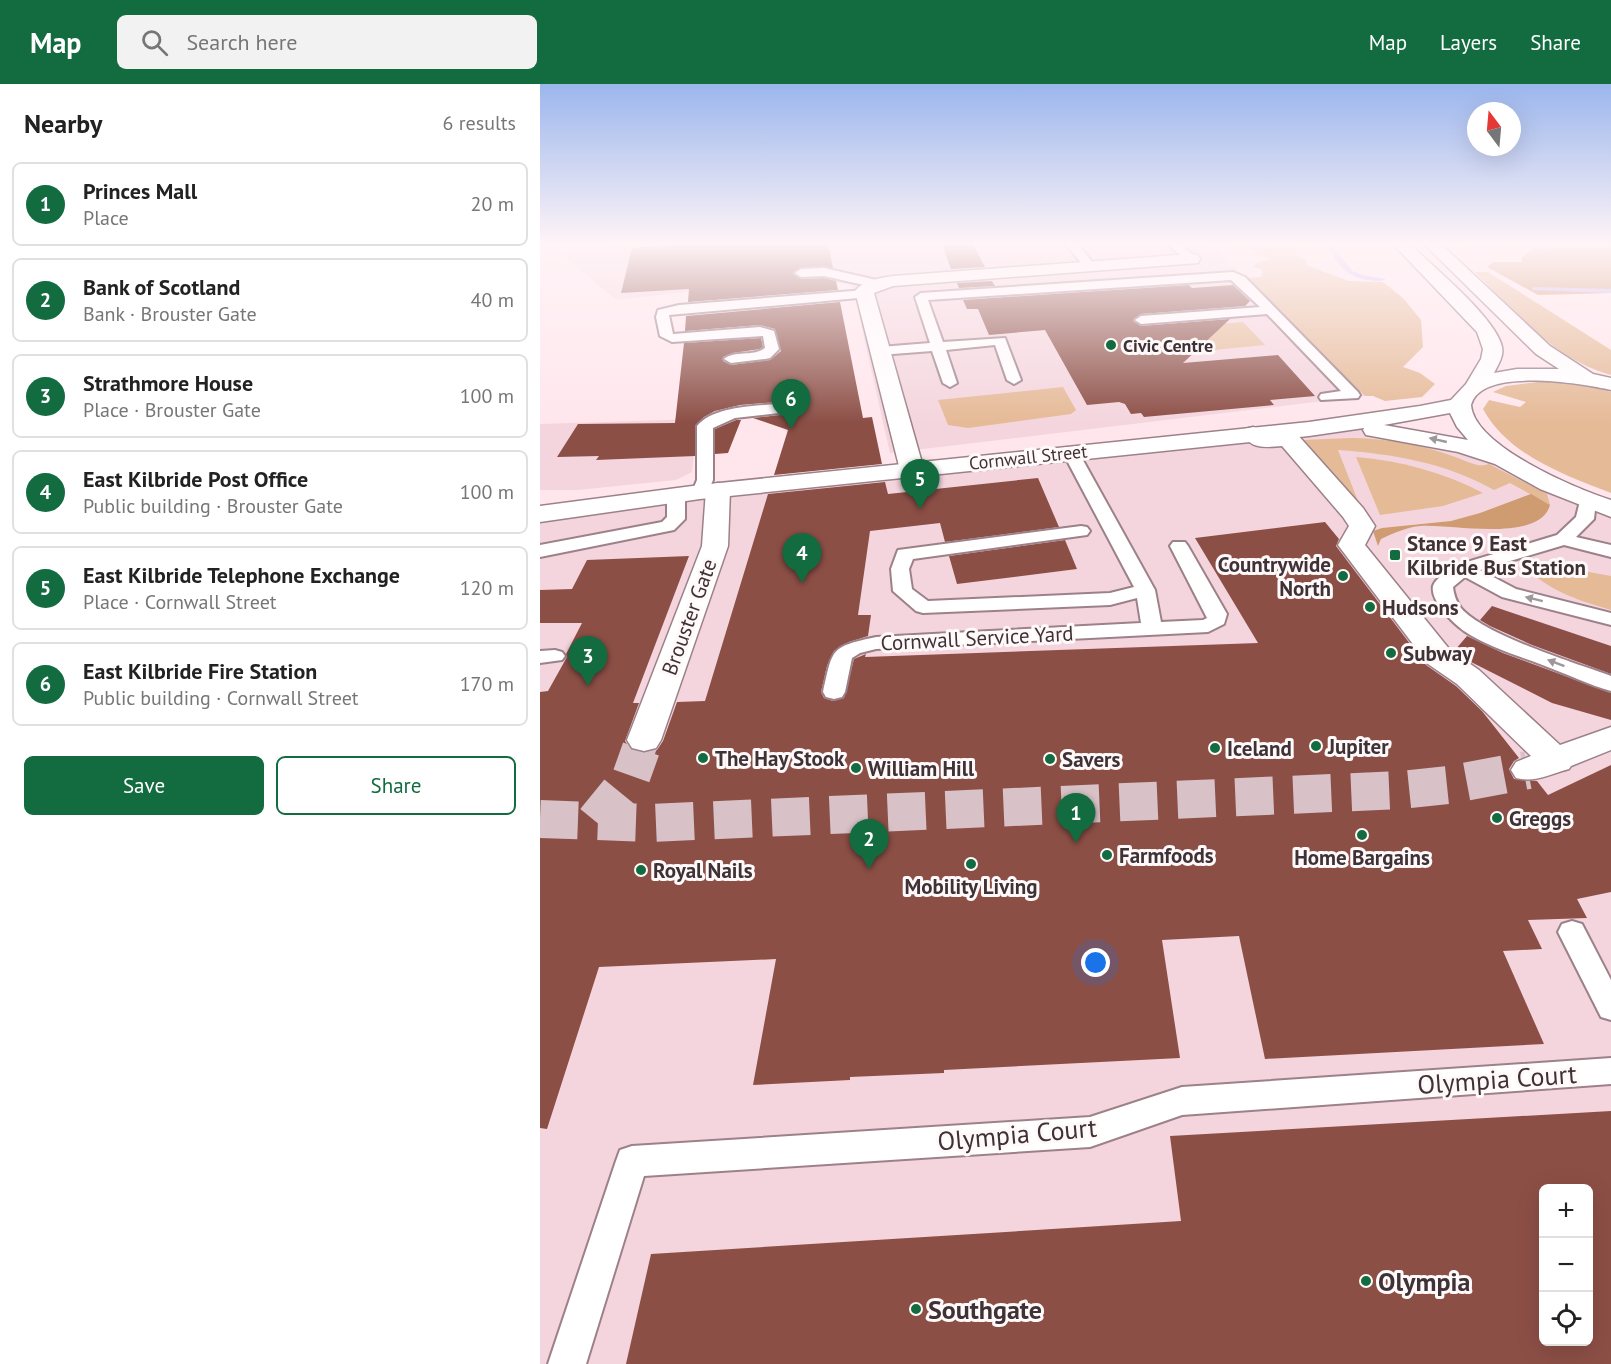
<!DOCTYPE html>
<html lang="en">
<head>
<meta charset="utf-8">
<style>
	:root { --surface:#fff; --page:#f2f2f2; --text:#222; --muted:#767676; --line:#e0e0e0; --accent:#126c40 }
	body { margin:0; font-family:"PT Sans",sans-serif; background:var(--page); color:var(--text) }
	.controls { position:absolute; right:18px; bottom:18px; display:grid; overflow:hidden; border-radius:9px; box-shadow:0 6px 24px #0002 }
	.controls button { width:54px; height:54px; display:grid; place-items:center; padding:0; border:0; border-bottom:2px solid var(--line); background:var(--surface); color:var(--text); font:30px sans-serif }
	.compass { position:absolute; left:927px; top:18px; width:54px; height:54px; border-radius:50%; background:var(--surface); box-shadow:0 6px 24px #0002; rotate:344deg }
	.you { position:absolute; left:556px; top:879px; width:21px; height:21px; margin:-15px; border:4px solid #fff; border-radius:50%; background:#1a73e8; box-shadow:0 0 0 9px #1a73e833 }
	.badge { display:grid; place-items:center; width:39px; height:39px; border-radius:50%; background:var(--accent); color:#fff; font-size:20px; font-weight:700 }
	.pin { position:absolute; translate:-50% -50px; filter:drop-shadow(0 2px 3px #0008) }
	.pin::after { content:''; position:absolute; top:32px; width:21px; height:18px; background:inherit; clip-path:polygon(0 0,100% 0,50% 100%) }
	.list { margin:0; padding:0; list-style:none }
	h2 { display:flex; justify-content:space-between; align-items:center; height:78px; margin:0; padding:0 24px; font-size:26px }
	h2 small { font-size:20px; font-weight:400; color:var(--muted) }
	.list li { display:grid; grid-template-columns:39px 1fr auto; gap:18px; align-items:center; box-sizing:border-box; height:84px; margin:0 12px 12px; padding:0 12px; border:2px solid var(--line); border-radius:9px }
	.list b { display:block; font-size:22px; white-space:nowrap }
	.list p { margin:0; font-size:20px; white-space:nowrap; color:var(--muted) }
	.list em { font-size:20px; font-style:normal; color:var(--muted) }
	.actions { display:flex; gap:12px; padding:18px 24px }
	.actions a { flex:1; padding:14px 0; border:2px solid var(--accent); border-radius:9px; text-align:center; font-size:21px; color:var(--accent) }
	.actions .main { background:var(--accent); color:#fff }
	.icon { flex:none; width:33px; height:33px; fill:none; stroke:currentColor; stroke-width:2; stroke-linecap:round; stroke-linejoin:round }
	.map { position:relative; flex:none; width:1071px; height:1280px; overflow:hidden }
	header { display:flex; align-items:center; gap:36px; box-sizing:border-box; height:84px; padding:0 30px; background:var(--accent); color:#fff }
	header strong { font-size:28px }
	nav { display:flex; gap:33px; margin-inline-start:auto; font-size:21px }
	.search { width:420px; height:54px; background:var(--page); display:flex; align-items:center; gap:15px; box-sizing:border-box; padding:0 21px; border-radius:9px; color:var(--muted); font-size:22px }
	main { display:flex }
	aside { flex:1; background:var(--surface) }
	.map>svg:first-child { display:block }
</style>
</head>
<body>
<header>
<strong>Map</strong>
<div class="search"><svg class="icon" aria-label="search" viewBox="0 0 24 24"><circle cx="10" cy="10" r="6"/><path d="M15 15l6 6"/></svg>Search here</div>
<nav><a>Map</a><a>Layers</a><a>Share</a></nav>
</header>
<main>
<aside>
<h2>Nearby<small>6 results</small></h2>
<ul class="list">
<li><span class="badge">1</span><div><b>Princes Mall</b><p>Place</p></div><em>20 m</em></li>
<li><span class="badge">2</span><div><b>Bank of Scotland</b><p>Bank · Brouster Gate</p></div><em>40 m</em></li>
<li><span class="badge">3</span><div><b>Strathmore House</b><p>Place · Brouster Gate</p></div><em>100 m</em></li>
<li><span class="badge">4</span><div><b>East Kilbride Post Office</b><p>Public building · Brouster Gate</p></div><em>100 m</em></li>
<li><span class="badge">5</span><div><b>East Kilbride Telephone Exchange</b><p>Place · Cornwall Street</p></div><em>120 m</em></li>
<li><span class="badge">6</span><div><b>East Kilbride Fire Station</b><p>Public building · Cornwall Street</p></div><em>170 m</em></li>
</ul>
<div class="actions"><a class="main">Save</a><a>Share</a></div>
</aside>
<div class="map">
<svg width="1071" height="1280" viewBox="0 0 1071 1280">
	<rect width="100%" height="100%" fill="#ffe6ed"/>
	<g fill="#f4d5de" fill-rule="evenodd">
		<polygon points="80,160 671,160 825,312 350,369 312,201 279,196 163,206 76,216 21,170"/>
		<polygon points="915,160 1071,160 1071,162 924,169"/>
		<polygon points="158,335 152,388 136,396 38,406 0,406 0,340"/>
		<path d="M819 344 847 347 923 362 1071 425V1280H0V437L63 421ZM1004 1104H1048V1258H1004Z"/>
	</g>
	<g fill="#e5ba97">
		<polygon points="707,160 762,160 755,166 757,172 766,176 766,181 809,197 843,198 863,214 881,236 883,263 863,283 880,289 895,300 882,313 845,317 833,312 825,312 706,194 721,193 723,186 714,183 717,179 732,174 712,171 717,168 706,164 695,166 691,164"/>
		<path d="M935 188H948L1071 266V291C1014 275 976 229 935 188Z"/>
		<polygon points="703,238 725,261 653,268 633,244"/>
		<path d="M1005 297 1044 301 1071 308V409C1024 391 968 371 943 325L949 316 980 323 986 318 953 308 966 302Z"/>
		<polygon points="523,303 536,326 531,330 428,344 408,341 398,316"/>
		<path d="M813 354C850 355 884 361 918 374 929 378 938 384 949 380L1007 410 1010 421 970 399 954 406C906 379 854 370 798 366L820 422 762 356Z"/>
		<path d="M816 373C861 377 903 388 943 409L903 422 840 431Z"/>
		<path d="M999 479 1071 492V526C1040 517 1012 508 988 486L991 481Z"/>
	</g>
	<g fill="#cf9c72">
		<polygon points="1071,162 1071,209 998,211 947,183 953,178 982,178 981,174 992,165"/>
		<path d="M991 410 1010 421C1000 459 910 440 881 442 867 443 854 449 841 455L838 462 833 447 842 444 911 437 940 429Z"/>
	</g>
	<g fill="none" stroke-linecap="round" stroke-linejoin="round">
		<g fill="#c8baf5" fill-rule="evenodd">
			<path d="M786 160H792L812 187 823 191 846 195C841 198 834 197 828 196 805 193 797 178 786 160Z"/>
			<polygon points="994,203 1071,205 1071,209 992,206 992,204"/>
		</g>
	</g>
	<g fill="#8c4f46" fill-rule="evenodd">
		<polygon points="143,160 288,160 293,184 261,183 253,190 261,195 284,194 296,197 298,206 148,218 149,205 81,209 92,164"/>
		<polygon points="402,160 433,160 445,183 411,185"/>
		<polygon points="452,197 455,202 419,204 417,199"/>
		<polygon points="649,201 652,204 693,201 710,217 705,222 601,230 593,237 601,242 690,235 643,279 738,271 775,312 730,316 734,321 604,333 601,329 591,330 585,320 579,318 547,321 505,246 449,251 438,225 427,225 423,216"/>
		<polygon points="300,218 323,334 332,333 342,380 234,391 248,346 213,334 258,329 261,324 251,317 200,321 175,327 164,333 155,342 155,372 56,376 59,372 17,373 38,340 135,339 144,259 221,254 223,263 220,265 193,269 183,273 183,277 191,281 230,276 241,267 235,245 220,241 145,247 146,232"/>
		<polygon points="196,336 201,336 188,369 175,370 175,345"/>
		<polygon points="498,394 519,443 405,458 400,439 330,447 318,531 331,531 328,552 309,558 294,567 287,582 281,608 284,614 293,617 304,614 314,575 326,570 325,573 718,559 655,454 785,438 799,455 796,462 886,581 916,602 942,627 979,674 974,677 969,685 974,695 997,697 1008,711 1071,681 1071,808 1037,815 1047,834 988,836 1002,865 963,867 1004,960 725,975 699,852 622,856 640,974 404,986 404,989 310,993 310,996 213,1001 236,875 59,883 7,1045 0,1044 0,608 8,607 27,573 26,570 42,539 0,539 0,506 32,505 47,476 149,472 93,619 99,619 85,657 91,666 105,669 117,666 123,657 137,618 165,617 228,410 345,398 348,410"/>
		<polygon points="525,456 537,485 417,500 409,472"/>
		<polygon points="952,522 1071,562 1071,590 992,561 950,542 940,536"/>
		<polygon points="927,552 963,569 1071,609 1071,636 1012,619 931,578 915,566"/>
		<path d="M1071 1027V1280H86L111 1170 641 1137 630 1052ZM1004 1104H1048V1257H1004Z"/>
	</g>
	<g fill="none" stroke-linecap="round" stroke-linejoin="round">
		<polyline stroke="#d8c2c8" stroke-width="30" stroke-dasharray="30 15" stroke-linecap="butt" points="100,667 104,656"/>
		<g stroke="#d8c2c8" stroke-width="38" stroke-dasharray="38 20" stroke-linecap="butt">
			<polyline points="0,735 110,739 860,706 908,701 988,686"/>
			<polyline points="55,737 91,693 101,665"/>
		</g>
		<g stroke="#9d8189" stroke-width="4">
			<g id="lane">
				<polygon points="526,160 538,160 555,182 553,184 545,184"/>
				<polygon points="627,160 640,160 658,175 652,178 648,177"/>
				<polygon points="284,184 341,197 343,200 337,204 284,192 261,193 255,189 261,185"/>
				<polygon points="693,188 705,193 818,308 820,311 818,314 781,316 779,313 781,310 801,307 727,230 601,240 595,236 601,232 720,223 691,196 388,216 403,258 465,254 481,296 474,300 467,296 455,261 406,266 417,299 410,303 403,299 392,267 340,271 333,267 340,263 390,259 375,213 381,209"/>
				<path d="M325 206 331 210 329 213 129 231 133 250 220 243 234 247 239 265 230 274 225 275 191 279 184 275C195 266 214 273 225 264L223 252 132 258 120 252 116 233 118 226 139 221Z"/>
				<path d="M251 319 259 324 256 327 195 334 173 344V396L166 412H154L152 408 157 396V342C175 320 224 322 251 319Z"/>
				<path d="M531 364 539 369 615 506 621 538 663 536 667 534 630 462 633 458H645L648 462 687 530 684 540 668 548 336 565 320 569 312 574 305 608 302 613 294 615 286 613 283 608C293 564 290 563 336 553L601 539 597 514 570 521 383 529 376 527 353 507 351 485 358 466 541 442 547 443 550 447 547 451 373 475 369 485 372 505 388 517 570 509 594 503 523 369Z"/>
				<polygon points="136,405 142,406 145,410 145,435 134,446 0,473 0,461 122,438 127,433 127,410 130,406"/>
				<path d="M1047 412 1053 413 1056 417 1054 435 1036 453 1071 461V473L1024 461 940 486 976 505 1071 529V541L962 513 925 493 913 503C914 511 916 517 921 524 944 551 1035 579 1071 592V607C1049 601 1027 590 1005 582 979 572 948 563 924 547 913 539 890 517 893 502 896 493 910 486 917 481L1017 451 1036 433 1041 413Z"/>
				<polygon points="15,566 22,568 25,572 22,576 0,579 0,567"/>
				<polygon points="1032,837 1042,840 1071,896 1071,936 1061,933 1018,848 1022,840"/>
				<polygon points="1071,974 1071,1000 642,1031 550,1063 104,1092 46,1280 8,1280 76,1077 80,1066 92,1062 550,1033 642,1003"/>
			</g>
		</g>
		<g stroke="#9d8189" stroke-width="3">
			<g id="street">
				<path d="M652 170 658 171 660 175 658 179 353 202 334 209 384 386 381 391 372 393 363 391 360 386 315 207C324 196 340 194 353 192Z"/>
				<path d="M713 343 721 345 726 349 748 347 756 349 823 424 835 442 825 461 910 566 939 586 1020 661 1071 643V666L1031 682 1029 685C1011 690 994 699 976 694L971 686 976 678 991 672 917 600 888 580 798 461 809 442 803 433 742 362C724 363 713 366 702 350L705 345Z"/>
				<polygon points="178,399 187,401 190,406 188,462 121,656 116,664 104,667 92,664 87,656 162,462 166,406 169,401"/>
			</g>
		</g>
		<g stroke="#9d8189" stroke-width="3">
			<path id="secondary" d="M853 160H870C893 183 956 234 962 263 964 272 958 281 954 289L977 285H1019L996 270 884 160H901L1010 262 1053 290 1071 294V306C1043 300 941 282 931 321 934 362 1036 405 1071 416V433L1000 405 955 380 918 368 826 351 823 346 824 344 769 352 160 415 0 438V422L160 401 769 338 880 322 911 316 926 300 941 275 943 265 937 248ZM910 329 917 343 928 356 844 341Z"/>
		</g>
		<use href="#lane" fill="#fff" fill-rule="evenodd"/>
		<use href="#street" fill="#fff" fill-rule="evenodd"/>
		<use href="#secondary" fill="#fff" fill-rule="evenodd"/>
	</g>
	<defs><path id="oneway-solid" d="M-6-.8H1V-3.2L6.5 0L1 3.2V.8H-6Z" transform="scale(1.5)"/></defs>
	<g fill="#9e989a">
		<use href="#oneway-solid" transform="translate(898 356) rotate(-167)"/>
		<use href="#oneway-solid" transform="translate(994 515) rotate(-166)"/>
		<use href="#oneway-solid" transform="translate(1016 579) rotate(-159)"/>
	</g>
	<linearGradient id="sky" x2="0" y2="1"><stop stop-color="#9bb6ed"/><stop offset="0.47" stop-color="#fff4f7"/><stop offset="1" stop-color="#fff4f7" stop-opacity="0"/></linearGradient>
	<rect width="1071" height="339" fill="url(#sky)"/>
	<g fill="#126c40" stroke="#fff9fa" stroke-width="2">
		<circle cx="571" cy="261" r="6"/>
		<rect x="849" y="465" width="12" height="12" rx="3"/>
		<circle cx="803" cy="492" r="6"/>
		<circle cx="830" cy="523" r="6"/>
		<circle cx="851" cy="569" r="6"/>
		<circle cx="776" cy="662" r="6"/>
		<circle cx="675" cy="664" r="6"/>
		<circle cx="163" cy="674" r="6"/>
		<circle cx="510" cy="675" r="6"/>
		<circle cx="316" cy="684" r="6"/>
		<circle cx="957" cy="734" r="6"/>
		<circle cx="822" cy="751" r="6"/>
		<circle cx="567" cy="771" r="6"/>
		<circle cx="431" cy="780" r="6"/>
		<circle cx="101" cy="786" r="6"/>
		<circle cx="826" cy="1197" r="6"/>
		<circle cx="376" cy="1225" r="6"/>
	</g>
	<g text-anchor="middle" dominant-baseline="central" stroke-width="6" stroke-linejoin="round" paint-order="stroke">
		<g font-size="18" font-weight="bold" fill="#3e3236" stroke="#fff9fa" text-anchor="start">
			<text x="583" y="261">Civic Centre</text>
		</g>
		<g font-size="18" fill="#3e3236" stroke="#fff9fa">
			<text transform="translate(488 373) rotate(-6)">Cornwall Street</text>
		</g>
		<g font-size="21" font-weight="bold" fill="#3e3236" stroke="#fff9fa" text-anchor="start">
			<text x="867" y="459">Stance 9 East<tspan x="867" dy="24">Kilbride Bus Station</tspan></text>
			<text x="791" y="480" text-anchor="end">Countrywide<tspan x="791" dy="24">North</tspan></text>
			<text x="842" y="523">Hudsons</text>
			<text x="863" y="569">Subway</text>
			<text x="788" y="662">Jupiter</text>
			<text x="687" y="664">Iceland</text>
			<text x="175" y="674">The Hay Stook</text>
			<text x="522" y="675">Savers</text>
			<text x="328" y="684">William Hill</text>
			<text x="969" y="734">Greggs</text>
			<text x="579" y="771">Farmfoods</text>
			<text x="822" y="773" text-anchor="middle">Home Bargains</text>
			<text x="113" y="786">Royal Nails</text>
			<text x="431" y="802" text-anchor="middle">Mobility Living</text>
		</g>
		<g font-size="21" fill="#3e3236" stroke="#fff9fa">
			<text transform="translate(149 533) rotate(-70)">Brouster Gate</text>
			<text transform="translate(437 554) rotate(-3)">Cornwall Service Yard</text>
		</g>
		<g font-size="26" fill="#3e3236" stroke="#fff9fa">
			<text transform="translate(957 995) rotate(-4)">Olympia Court</text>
			<text transform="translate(477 1050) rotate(-5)">Olympia Court</text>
		</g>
		<g font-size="26" font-weight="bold" fill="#3e3236" stroke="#fff9fa" text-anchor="start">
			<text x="838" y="1197">Olympia</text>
			<text x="388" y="1225">Southgate</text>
		</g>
	</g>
</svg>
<div class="controls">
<button>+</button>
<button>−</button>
<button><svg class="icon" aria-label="locate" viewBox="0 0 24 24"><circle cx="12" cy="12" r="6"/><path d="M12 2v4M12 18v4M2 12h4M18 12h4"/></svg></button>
</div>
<svg class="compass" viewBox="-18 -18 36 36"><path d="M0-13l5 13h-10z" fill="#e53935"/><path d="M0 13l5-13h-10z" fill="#767676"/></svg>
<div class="you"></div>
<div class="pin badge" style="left:536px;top:759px">1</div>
<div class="pin badge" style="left:329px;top:785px">2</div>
<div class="pin badge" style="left:48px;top:602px">3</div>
<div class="pin badge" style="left:262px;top:499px">4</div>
<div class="pin badge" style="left:380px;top:425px">5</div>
<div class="pin badge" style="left:251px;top:345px">6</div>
</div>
</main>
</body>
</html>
